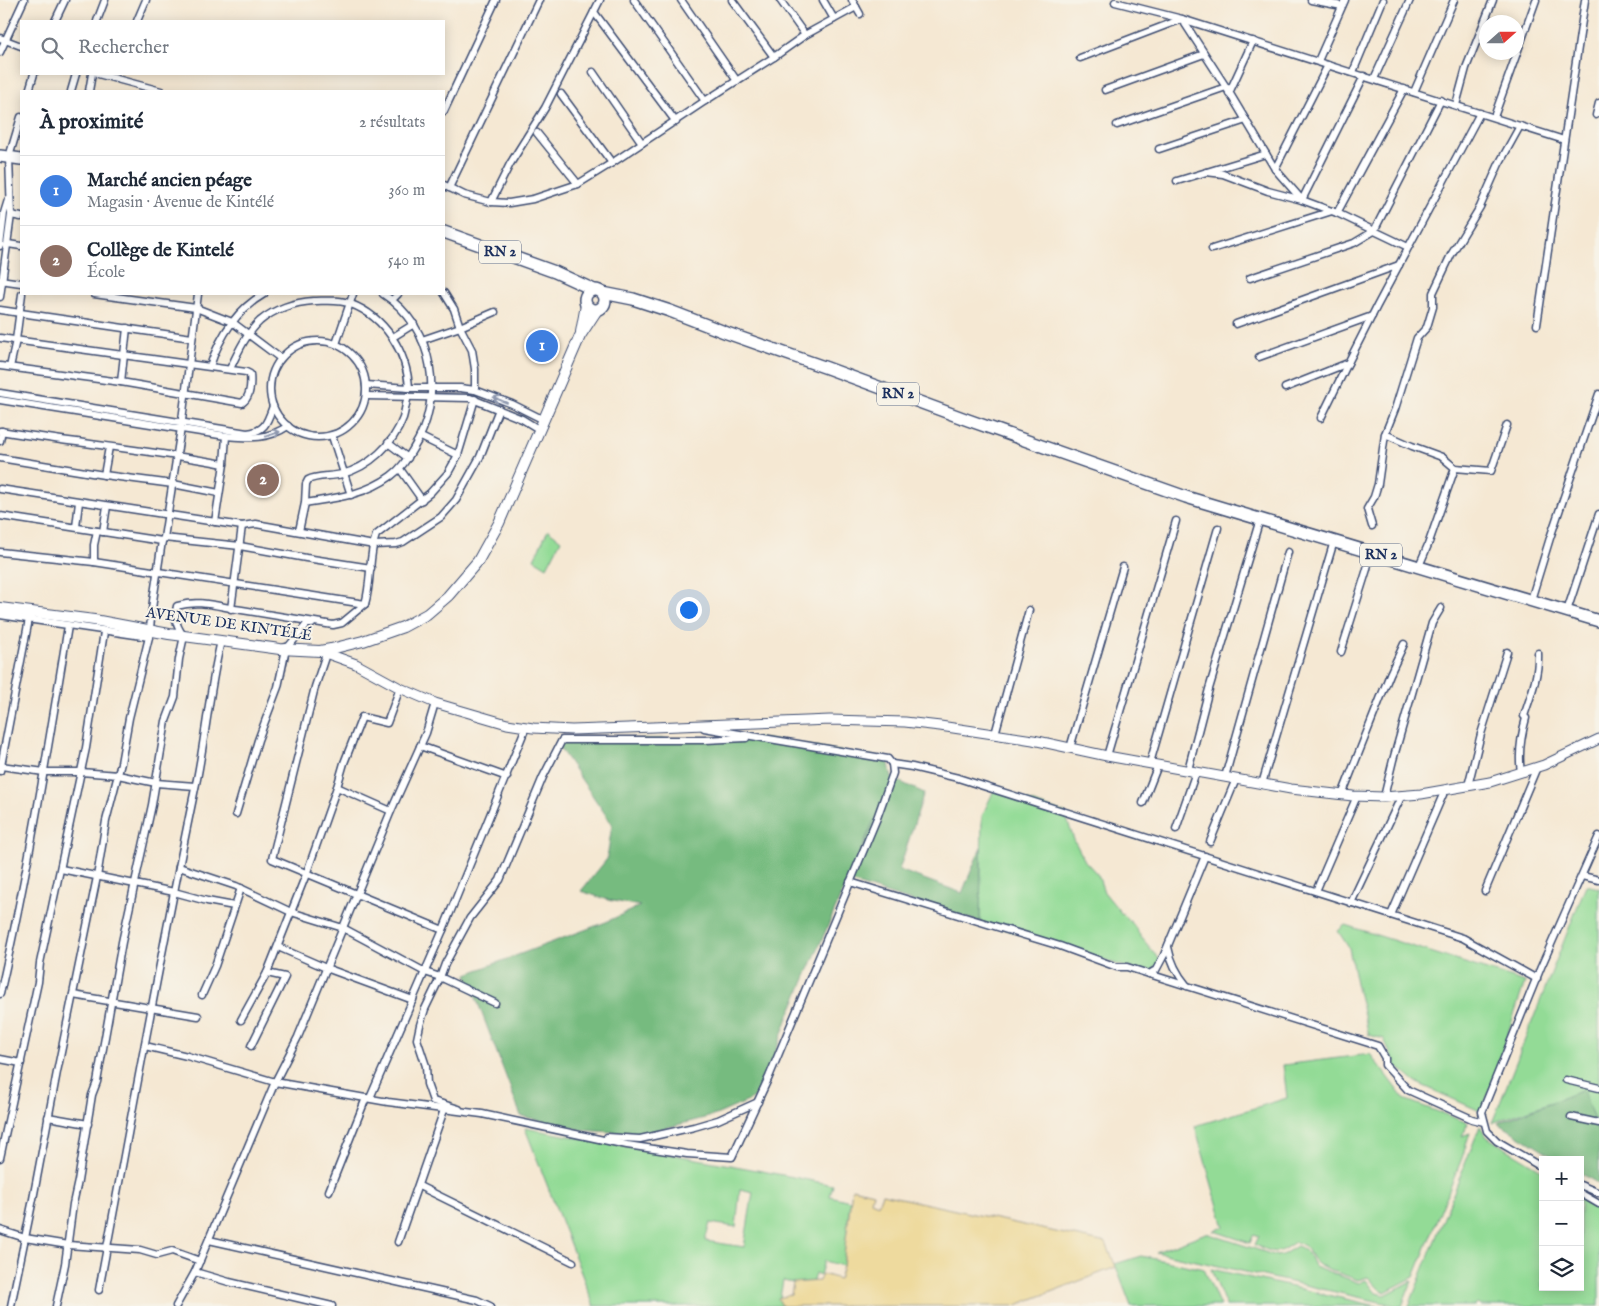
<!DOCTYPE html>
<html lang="fr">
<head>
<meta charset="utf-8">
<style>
	:root { --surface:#fff; --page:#f6f6f7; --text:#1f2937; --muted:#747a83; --line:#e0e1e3; --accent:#1f6fb2 }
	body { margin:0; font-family:"IM FELL English",serif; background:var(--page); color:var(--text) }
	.controls { position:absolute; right:15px; bottom:15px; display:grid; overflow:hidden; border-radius:0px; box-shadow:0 2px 12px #0003 }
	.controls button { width:45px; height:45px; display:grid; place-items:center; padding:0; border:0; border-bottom:1px solid var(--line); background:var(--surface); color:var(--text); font:25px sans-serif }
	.compass { position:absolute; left:1479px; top:15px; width:45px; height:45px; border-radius:50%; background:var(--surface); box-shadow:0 2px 12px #0003; rotate:69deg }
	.you { position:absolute; left:688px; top:609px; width:18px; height:18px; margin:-12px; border:4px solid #fff; border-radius:50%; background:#1a73e8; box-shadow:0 0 0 8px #1a73e833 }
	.badge { display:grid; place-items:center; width:32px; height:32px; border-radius:50%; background:var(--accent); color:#fff; font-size:16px; font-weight:700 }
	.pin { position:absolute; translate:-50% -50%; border:2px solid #fff; box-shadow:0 1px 5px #0006 }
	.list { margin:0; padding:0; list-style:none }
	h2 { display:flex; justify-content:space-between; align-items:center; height:65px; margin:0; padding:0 20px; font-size:21px }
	h2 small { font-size:16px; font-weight:400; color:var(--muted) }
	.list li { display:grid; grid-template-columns:32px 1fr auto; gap:15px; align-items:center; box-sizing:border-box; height:70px; padding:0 20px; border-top:1px solid var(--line) }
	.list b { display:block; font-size:19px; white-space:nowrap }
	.list p { margin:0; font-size:16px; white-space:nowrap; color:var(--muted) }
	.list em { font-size:16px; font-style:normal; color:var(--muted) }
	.icon { flex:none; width:28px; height:28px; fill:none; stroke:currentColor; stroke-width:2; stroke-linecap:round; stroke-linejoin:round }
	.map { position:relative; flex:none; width:1599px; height:1306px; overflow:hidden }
	.search { position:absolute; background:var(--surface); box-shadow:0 2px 12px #0003; left:20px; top:20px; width:425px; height:55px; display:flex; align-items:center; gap:12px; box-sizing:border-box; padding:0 18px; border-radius:0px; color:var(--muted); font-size:19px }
	.panel { position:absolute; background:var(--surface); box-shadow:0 2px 12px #0003; left:20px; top:90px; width:425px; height:205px; border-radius:0px }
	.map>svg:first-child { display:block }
</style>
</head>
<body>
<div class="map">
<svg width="1599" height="1306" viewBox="0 0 1599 1306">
	<rect width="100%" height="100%" fill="#f7f3e8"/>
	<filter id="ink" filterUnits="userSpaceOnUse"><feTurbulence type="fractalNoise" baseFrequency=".02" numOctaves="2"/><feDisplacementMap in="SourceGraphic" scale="10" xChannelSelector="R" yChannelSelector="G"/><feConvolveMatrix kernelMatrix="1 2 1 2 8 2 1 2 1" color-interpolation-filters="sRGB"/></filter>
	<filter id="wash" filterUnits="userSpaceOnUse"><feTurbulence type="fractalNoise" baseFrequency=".0096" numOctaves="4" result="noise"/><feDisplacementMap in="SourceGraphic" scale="20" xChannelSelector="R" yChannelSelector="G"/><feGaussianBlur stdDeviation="1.12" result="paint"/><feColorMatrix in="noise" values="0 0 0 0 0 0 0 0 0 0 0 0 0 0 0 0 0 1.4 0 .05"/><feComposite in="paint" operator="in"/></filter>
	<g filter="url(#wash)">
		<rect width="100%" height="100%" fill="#f5e8d3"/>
		<g fill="#93db96" stroke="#57857a" fill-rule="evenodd">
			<polygon points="548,530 561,540 547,567 534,559"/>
			<polygon points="994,790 1065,813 1074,840 1085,861 1098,875 1104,892 1122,914 1133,924 1141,937 1161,961 1149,974 980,922 982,816"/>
			<polygon points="1586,885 1599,888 1599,1133 1583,1091 1492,1123"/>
			<polygon points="1345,925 1525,982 1482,1112 1415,1082 1395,1065 1384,1039 1369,1035 1356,983 1349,948 1338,931"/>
			<path d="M1370 1054 1404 1099 1468 1123 1462 1136 1470 1133 1462 1158 1414 1277 1385 1292 1380 1290 1368 1277 1358 1280C1348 1276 1325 1269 1317 1263 1307 1255 1312 1246 1295 1242 1275 1255 1278 1254 1255 1245L1259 1236 1254 1234 1250 1243 1214 1231 1224 1227 1195 1126 1287 1098 1283 1065Z"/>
			<polygon points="1480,1126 1487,1137 1543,1171 1543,1287 1580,1287 1580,1198 1599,1208 1599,1306 1482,1306 1477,1304 1475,1306 1409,1306"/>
			<path d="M525 1128C628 1147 731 1164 833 1185L830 1196 850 1201 843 1266 824 1261 820 1275 815 1273 813 1281 793 1283 783 1281 780 1297 778 1298 782 1306H594ZM740 1189 753 1192 744 1247 705 1241 710 1223 736 1227Z"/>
			<path d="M1206 1233 1277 1256 1282 1255 1297 1246C1307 1249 1310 1257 1314 1266L1359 1283 1366 1280 1376 1293 1385 1295 1412 1281 1402 1306H1398L1156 1252Z"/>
			<polygon points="1141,1256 1204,1269 1220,1306 1131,1306 1115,1264"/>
			<polygon points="1211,1269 1377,1306 1226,1306"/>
		</g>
		<g fill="#76bb7f" stroke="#48756e">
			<polygon points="760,738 888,759 892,778 924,793 899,870 962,893 981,847 980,922 850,882 874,820 787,1020 773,1059 755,1098 716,1115 642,1134 581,1130 521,1116 467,974 606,922 640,906 608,900 581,891 607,859 612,824 559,747 562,740"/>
			<polygon points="1583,1090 1599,1133 1599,1184 1580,1173 1580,1160 1558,1160 1498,1123"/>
		</g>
		<polygon fill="#eeda9e" stroke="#84847e" points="852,1188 873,1193 871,1201 878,1204 882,1194 1106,1243 1116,1267 1014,1306 782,1306 778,1298 791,1295 793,1283 819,1281 822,1274 839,1279 843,1266"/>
	</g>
	<g filter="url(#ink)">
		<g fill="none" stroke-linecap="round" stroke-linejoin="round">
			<g stroke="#3c4b70" stroke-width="9">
				<g id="street">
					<polyline points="634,0 705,101"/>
					<polyline points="681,0 737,81"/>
					<polyline points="732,0 774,57"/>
					<polyline points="780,0 805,35"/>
					<polyline points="823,0 834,19"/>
					<polyline points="852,0 860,14"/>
					<polyline points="1311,0 1342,6"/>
					<polyline points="1115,2 1182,19 1564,140"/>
					<polyline points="594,12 676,122"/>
					<polyline points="55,21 65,0"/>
					<polyline points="97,21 105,0"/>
					<polyline points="137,21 146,0"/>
					<polyline points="0,38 21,46"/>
					<polyline points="0,52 24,0"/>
					<polyline points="1080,58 1182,19 1226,87 1275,169 1302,200 1337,213 1408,247"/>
					<polyline points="1318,61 1345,0"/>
					<polyline points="593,72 642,143"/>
					<polyline points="1353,72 1383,0"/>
					<polyline points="98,74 161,91"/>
					<polyline points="1374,79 1410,0"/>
					<polyline points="1105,90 1204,54"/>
					<polyline points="29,91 34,74"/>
					<polyline points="71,91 76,74"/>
					<polyline points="89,91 92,74"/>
					<polyline points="1414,92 1454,0"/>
					<polyline points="1229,93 1253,41"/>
					<polyline points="561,94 612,163"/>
					<polyline points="1456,105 1466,68 1493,0"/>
					<polyline points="444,111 496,0"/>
					<polyline points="1596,115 1599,103"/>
					<polyline points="1494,117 1536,0"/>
					<polyline points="1117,125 1226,87"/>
					<polyline points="537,133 578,184"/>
					<polyline points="1159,149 1246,120"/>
					<polyline points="1275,169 1328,65"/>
					<polyline points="1206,172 1223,174 1268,191 1302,200 1364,76"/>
					<polyline points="1177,181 1266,154"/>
					<polyline points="444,185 464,195 491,202 509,203 533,199 578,184 612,163 705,101 774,57 805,35 856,7"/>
					<polyline points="449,188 539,0"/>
					<polyline points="491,202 510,164 545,108 600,0"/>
					<polyline points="1337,213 1404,89"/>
					<polyline points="11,215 21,217"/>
					<polyline points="8,244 21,246"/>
					<polyline points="0,246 4,213 8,200"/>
					<polyline points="1212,249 1332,211"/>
					<polyline points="1250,278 1354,243 1374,231 1441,100"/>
					<polyline points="0,280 21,283"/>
					<polyline points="444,293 454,309 460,327 472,350 475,369 475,390"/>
					<polyline points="94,294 196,308 232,322 280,358"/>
					<polyline points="0,297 11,215 9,157 21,117"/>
					<polyline points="392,300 398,294"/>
					<polyline points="0,310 192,338"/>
					<polyline points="1236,324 1399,265"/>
					<polyline points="1537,325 1585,0"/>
					<polyline points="393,337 414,324"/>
					<path d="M0 338 246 372 250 374C251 384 251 397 242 403L121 382 0 366"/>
					<polyline points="422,340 460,327 495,312"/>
					<circle cx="318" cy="389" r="48"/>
					<polyline points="336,344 353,294"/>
					<polyline points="1259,357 1372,316"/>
					<path d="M210 366C220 336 236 310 264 294"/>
					<polyline points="10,367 16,340 22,294"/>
					<path d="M230 369C238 352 246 334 260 321 274 309 295 302 313 301 325 301 340 299 351 304 385 317 407 352 409 388"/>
					<polyline points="121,382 127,328"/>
					<polyline points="366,385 409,388 460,388 475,390 512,404 544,420"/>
					<polyline points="1285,388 1348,363 1377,306 1480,113"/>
					<path d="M0 393 247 433C265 431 267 423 273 406"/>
					<polyline points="366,396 470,398 522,419 540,430"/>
					<path d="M0 400 226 436C250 438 267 440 288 426"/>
					<polyline points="1321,418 1348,363"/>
					<path d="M0 431C74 443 150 450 224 464"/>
					<polyline points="1385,434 1412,446 1442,457 1455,468"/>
					<polyline points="332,436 351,495"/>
					<polyline points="421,437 458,455"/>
					<polyline points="0,441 2,431"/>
					<polyline points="388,443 408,458"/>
					<polyline points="0,458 104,475 173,484 219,493"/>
					<polyline points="400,469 422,500"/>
					<polyline points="104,475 109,447"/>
					<polyline points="0,489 242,526 256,524 374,545 396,544 403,542 441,517 456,500 480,457 499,409"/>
					<path d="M305 503C336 498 365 495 391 476 401 469 407 459 413 449 445 399 435 327 383 294"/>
					<polyline points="0,516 162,541"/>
					<polyline points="215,522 224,464 226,436"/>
					<polyline points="1372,526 1367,509 1374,497 1378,484 1385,434 1395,409 1417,338 1427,327 1433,307 1433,293 1451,255 1480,207 1499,164 1520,126"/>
					<polyline points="76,527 79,502"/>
					<path d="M299 531 305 503 306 484 308 480C317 475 331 477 342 474 369 467 393 445 403 418 405 411 406 403 408 396"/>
					<polyline points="103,532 107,506"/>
					<polyline points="164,538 240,546 306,558 371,568"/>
					<path d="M0 552 94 562 365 604C372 581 368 557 376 535L430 493 448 473 458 455 475 399"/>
					<polyline points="94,562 94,545 97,531"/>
					<polyline points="1419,566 1428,545 1455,468 1491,471 1507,425"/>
					<polyline points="1531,600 1550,538 1599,394"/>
					<polyline points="231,609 242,526"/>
					<polyline points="1567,611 1599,514"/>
					<polyline points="0,615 149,637"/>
					<polyline points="283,648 289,646 307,624 312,624"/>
					<polyline points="1341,652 1367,569 1370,551"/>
					<polyline points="326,654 315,687 272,859 443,930"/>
					<polyline points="704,728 888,759 892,764 912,767 958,778 1463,938 1537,979"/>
					<polyline points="995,734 1029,610"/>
					<polyline points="420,746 507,777"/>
					<polyline points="1070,748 1123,567"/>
					<polyline points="1107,756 1176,521"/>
					<polyline points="1150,763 1218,528"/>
					<polyline points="1,766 44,772 81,772 118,775 156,783 195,786"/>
					<polyline points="1188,770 1209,689 1260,519"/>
					<polyline points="0,771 29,619"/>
					<path d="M1521 772C1518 754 1521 736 1526 718L1524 716C1531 695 1539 675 1538 653"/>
					<polyline points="1225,777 1288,552"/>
					<polyline points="1262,784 1334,541"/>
					<polyline points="1468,786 1481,734 1507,652"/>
					<polyline points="337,787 391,811"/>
					<polyline points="1342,795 1390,674 1404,644"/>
					<polyline points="1384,797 1393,760 1432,623 1441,608"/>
					<polyline points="1143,803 1158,765"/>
					<polyline points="236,814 258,740 278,687 286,649"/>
					<polyline points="1176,829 1196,772"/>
					<polyline points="1210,842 1236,779"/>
					<polyline points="179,867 236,886 291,912 343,928 425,972 440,977 495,1003"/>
					<polyline points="61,869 174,892 207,901 234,906"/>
					<polyline points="1582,876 1599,880"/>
					<polyline points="850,882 1060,946 1117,967 1127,967 1378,1046 1385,1058 1385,1065 1408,1090 1472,1119 1484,1122"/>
					<polyline points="1316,891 1357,796"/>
					<polyline points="1485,891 1537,767"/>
					<polyline points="1351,903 1402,795"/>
					<polyline points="1391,915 1445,790"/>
					<polyline points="278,947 326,968 413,1000"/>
					<path d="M1168 947C1171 963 1177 974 1187 986"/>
					<polyline points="1149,974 1156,970 1164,955 1205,856"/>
					<path d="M0 994C28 872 48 749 68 626"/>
					<polyline points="73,995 198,1016"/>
					<polyline points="202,995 215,966 241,888"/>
					<polyline points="241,1020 267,973 307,872 337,787 344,763 362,717 387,723 400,688"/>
					<polyline points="145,1046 187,1056 275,1082 388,1102 482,1114 627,1145 687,1154 732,1157 769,1077 877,818 893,773 892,764"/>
					<polyline points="251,1046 285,977 267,973"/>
					<polyline points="0,1059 21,1063"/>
					<polyline points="1566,1080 1599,1088"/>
					<polyline points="370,1098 443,930 526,727"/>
					<polyline points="459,1109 433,1101 427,1084 426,1066 417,1039 420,1025 425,1009 439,980 445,964 470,918 500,880 543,777 562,740 705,740 746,738"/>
					<polyline points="48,1117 88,1124"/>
					<polyline points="1571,1117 1599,1123"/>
					<polyline points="607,1137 640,1139 694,1127 718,1120 758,1102"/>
					<polyline points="0,1158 38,982 40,963 86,748 104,632"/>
					<polyline points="1543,1168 1497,1141 1487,1131 1482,1112 1541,967 1599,836"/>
					<polyline points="1580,1185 1599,1193"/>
					<polyline points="419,1186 573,1262"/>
					<polyline points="329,1191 366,1098"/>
					<polyline points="1580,1193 1599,1204"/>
					<polyline points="0,1230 25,1238 68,1245 140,1250 157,1255 172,1251 200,1261"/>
					<polyline points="209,1240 477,1300 490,1306"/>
					<polyline points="398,1242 444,1110"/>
					<polyline points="195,1272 229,1282 332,1306"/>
					<path d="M99 1290C131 1120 161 949 197 779 206 733 210 686 221 641"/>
					<polyline points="11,1306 33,1199 57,1072 97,877 106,821 121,763 129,718 149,637 153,601 162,541 164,538 181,428 198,294"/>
					<path d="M56 1306 65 1264 73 1204 78 1181 92 1095 97 1082 122 942 152 805 166 721 175 697 179 659 184 636C176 627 174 617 177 606 200 599 219 607 242 610 272 615 303 620 333 625L342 623 365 604"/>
					<polyline points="176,1306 195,1272 275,1082 298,1037 391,811 426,733 435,703"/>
				</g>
			</g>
			<g stroke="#3c4b70" stroke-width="11">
				<polyline id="secondary" points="320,651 356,664 400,688 435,703 507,724 533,728 572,730 628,728 830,720 905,722 940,726 1033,740 1107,756 1291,789 1353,796 1384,797 1421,794 1490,782 1544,765 1599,739"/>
			</g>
			<g stroke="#3c4b70" stroke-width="12">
				<g id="primary">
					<polyline points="581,332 586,305"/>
					<polyline points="0,608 94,620 169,634 280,649 320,651 331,649 363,641 403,627 427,614 448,596 478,561 499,523 580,336 597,310"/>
				</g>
			</g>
			<g stroke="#3c4b70" stroke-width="14">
				<g id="highway">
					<polyline points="0,156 21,159"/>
					<polyline points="444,232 555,272 592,289"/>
					<circle cx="595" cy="300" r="10"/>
					<polyline points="603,293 633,299 670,311 727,333 827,368 968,420 1186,497 1599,621"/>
				</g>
			</g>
			<use href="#street" stroke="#fff" stroke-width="6"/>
			<use href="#secondary" stroke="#fff" stroke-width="9"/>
			<use href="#primary" stroke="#fff" stroke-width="10"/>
			<use href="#highway" stroke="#fff" stroke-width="11"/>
		</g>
		<defs><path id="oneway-shaft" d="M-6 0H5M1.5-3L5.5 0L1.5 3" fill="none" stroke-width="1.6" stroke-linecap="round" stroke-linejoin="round" transform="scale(1.25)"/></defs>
		<g stroke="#8d97ae">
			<use href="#oneway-shaft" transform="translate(500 400) rotate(-158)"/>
			<use href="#oneway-shaft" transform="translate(273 434) rotate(-19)"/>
		</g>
	</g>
	<g text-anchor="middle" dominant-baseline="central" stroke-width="4" stroke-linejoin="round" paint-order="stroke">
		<g fill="#f7f3e8" stroke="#5d6a87" stroke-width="1">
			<rect x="479" y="240.5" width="42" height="23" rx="4"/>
			<rect x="877" y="382.5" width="42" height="23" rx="4"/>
			<rect x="1360" y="543.5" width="42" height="23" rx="4"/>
		</g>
		<g font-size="14" font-weight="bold" fill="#1b2f5e">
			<text x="500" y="252">RN 2</text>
			<text x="898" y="394">RN 2</text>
			<text x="1381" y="555">RN 2</text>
		</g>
		<g font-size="15" fill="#1b2f5e" stroke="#f7f3e8">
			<text transform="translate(229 624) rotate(8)">AVENUE DE KINTÉLÉ</text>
		</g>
	</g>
</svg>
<div class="controls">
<button>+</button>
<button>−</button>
<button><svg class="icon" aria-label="layers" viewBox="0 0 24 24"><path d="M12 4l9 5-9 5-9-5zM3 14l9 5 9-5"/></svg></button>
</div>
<svg class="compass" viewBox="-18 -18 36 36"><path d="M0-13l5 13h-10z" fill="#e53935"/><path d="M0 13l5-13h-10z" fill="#747a83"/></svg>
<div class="you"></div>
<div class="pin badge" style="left:542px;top:346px;background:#3f7fe0">1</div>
<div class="pin badge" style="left:263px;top:480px;background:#8d6e63">2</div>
<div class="search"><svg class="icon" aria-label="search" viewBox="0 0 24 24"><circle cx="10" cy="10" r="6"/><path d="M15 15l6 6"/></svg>Rechercher</div>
<section class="panel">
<h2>À proximité<small>2 résultats</small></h2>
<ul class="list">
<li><span class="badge" style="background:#3f7fe0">1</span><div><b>Marché ancien péage</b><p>Magasin · Avenue de Kintélé</p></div><em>360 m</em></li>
<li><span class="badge" style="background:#8d6e63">2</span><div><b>Collège de Kintelé</b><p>École</p></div><em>540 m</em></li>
</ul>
</section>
</div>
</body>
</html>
